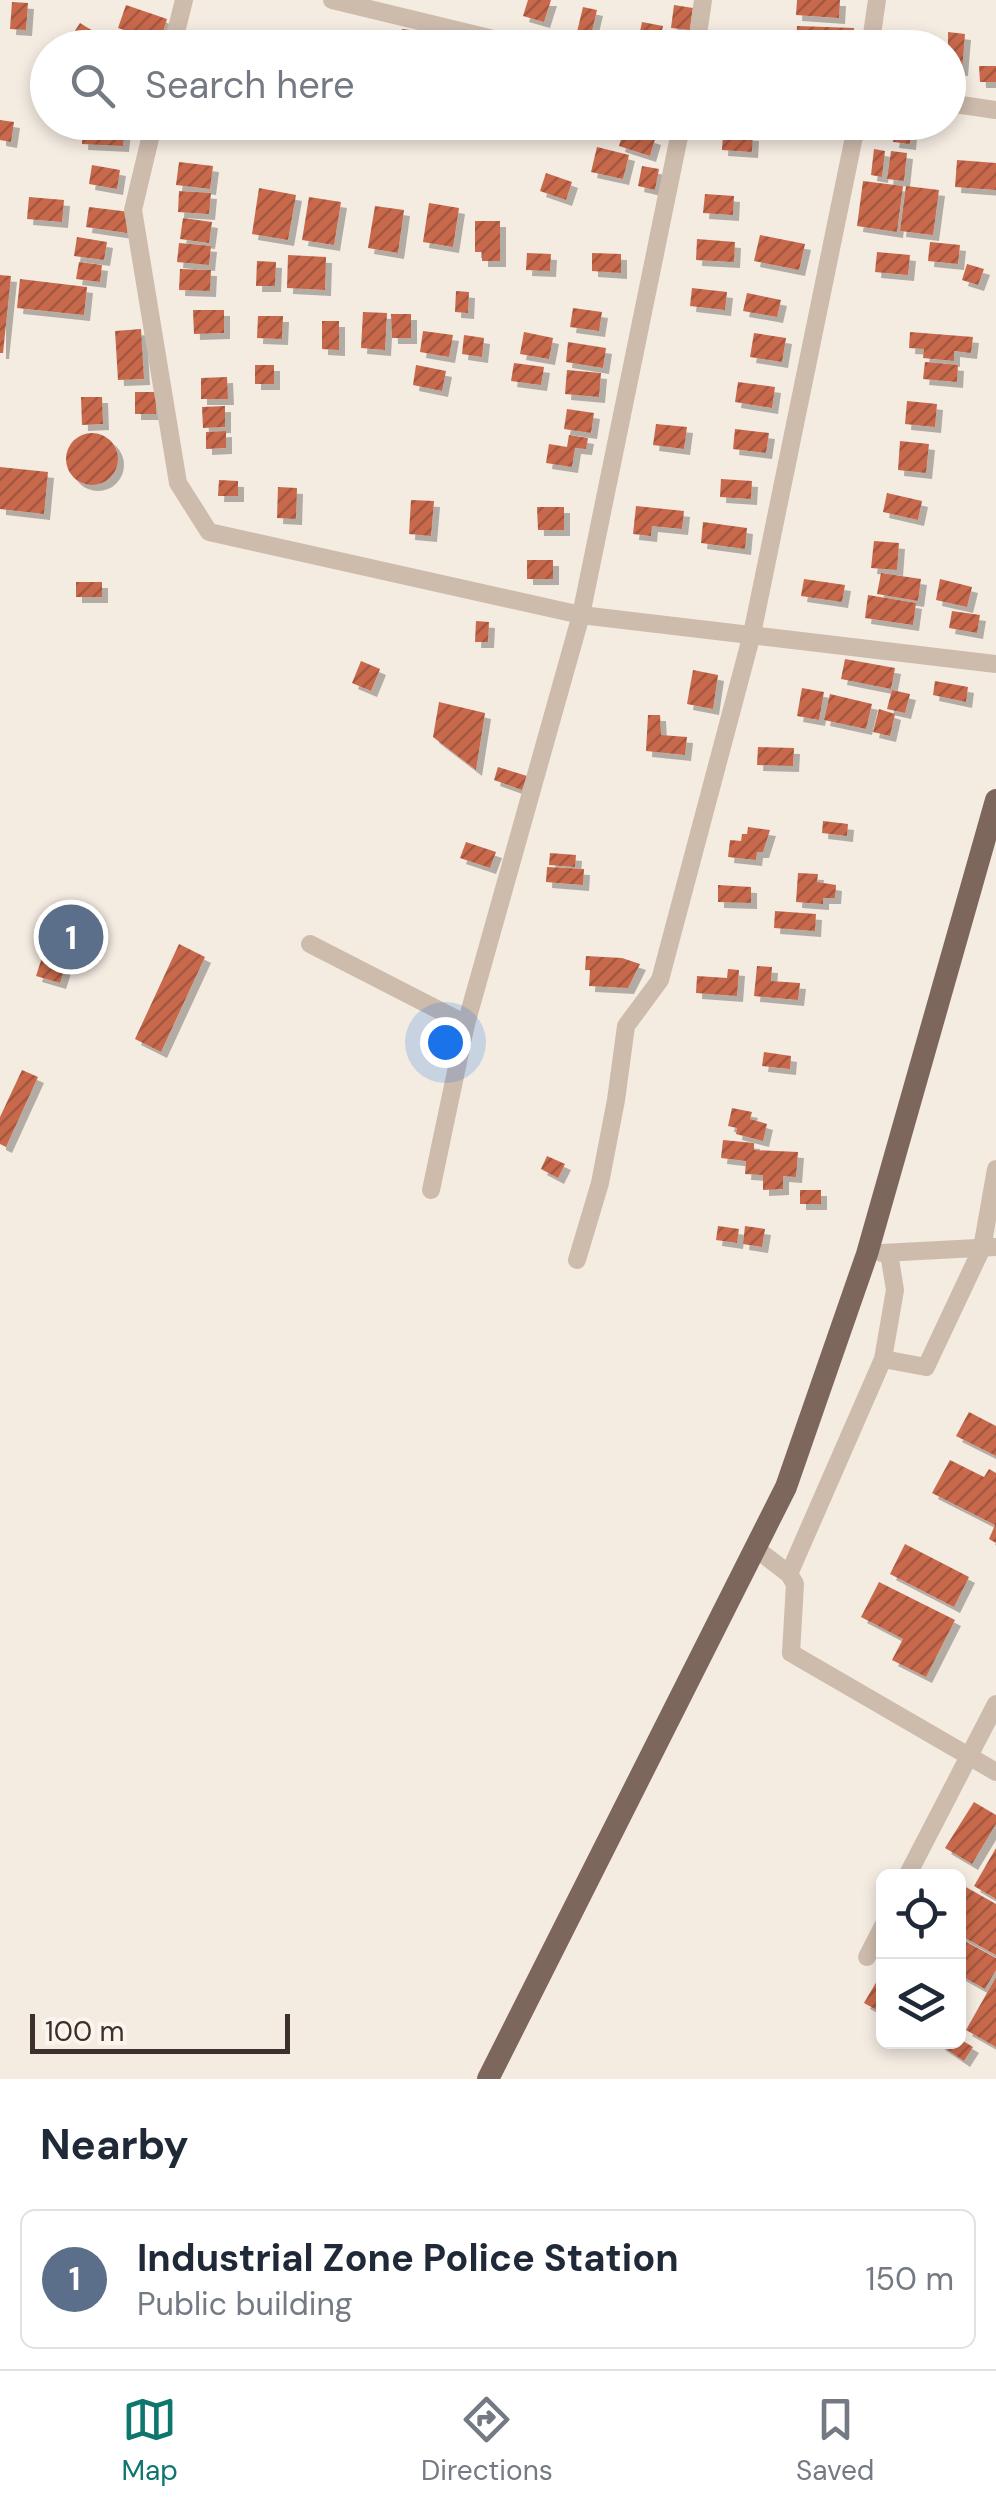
<!DOCTYPE html>
<html lang="en">
<head>
<meta charset="utf-8">
<style>
	:root { --surface:#fff; --page:#f2f2f3; --text:#1f2937; --muted:#747a83; --line:#e0e1e3; --accent:#0f766e }
	body { margin:0; font-family:"DM Sans",sans-serif; background:var(--page); color:var(--text) }
	.controls { position:absolute; right:30px; bottom:30px; display:grid; overflow:hidden; border-radius:15px; box-shadow:0 5px 15px #0003 }
	.controls button { width:90px; height:90px; display:grid; place-items:center; padding:0; border:0; border-bottom:2px solid var(--line); background:var(--surface); color:var(--text); font:50px sans-serif }
	.scale { position:absolute; left:30px; bottom:25px; width:260px; box-sizing:border-box; padding-left:10px; border:5px solid #3b302b; border-top:0; font-size:28px; line-height:35px; white-space:nowrap; color:#3b302b; -webkit-text-stroke:8px #fbf5ee; paint-order:stroke }
	.you { position:absolute; left:445px; top:1042px; width:35px; height:35px; margin:-25px; border:8px solid #fff; border-radius:50%; background:#1a73e8; box-shadow:0 0 0 15px #1a73e833 }
	.badge { display:grid; place-items:center; width:65px; height:65px; border-radius:50%; background:var(--accent); color:#fff; font-size:32px; font-weight:700 }
	.pin { position:absolute; translate:-50% -50%; border:5px solid #fff; box-shadow:0 2px 10px #0006 }
	.list { margin:0; padding:0; list-style:none }
	h2 { display:flex; justify-content:space-between; align-items:center; height:130px; margin:0; padding:0 40px; font-size:42px }
	h2 small { font-size:32px; font-weight:400; color:var(--muted) }
	.list li { display:grid; grid-template-columns:65px 1fr auto; gap:30px; align-items:center; box-sizing:border-box; height:140px; margin:0 20px 20px; padding:0 20px; border:2px solid var(--line); border-radius:15px }
	.list b { display:block; font-size:38px; white-space:nowrap }
	.list p { margin:0; font-size:32px; white-space:nowrap; color:var(--muted) }
	.list em { font-size:32px; font-style:normal; color:var(--muted) }
	.icon { flex:none; width:55px; height:55px; fill:none; stroke:currentColor; stroke-width:2; stroke-linecap:round; stroke-linejoin:round }
	.map { position:relative; flex:none; width:996px; height:2079px; overflow:hidden }
	.search { position:absolute; background:var(--surface); box-shadow:0 5px 15px #0003; left:30px; right:30px; top:30px; height:110px; display:flex; align-items:center; gap:25px; box-sizing:border-box; padding:0 35px; border-radius:55px; color:var(--muted); font-size:38px }
	.sheet { height:290px; background:var(--surface) }
	nav { display:flex; justify-content:space-around; align-items:center; box-sizing:border-box; height:140px; border-top:2px solid var(--line); background:var(--surface); font-size:28px; color:var(--muted) }
	nav a { display:grid; justify-items:center; gap:5px }
	nav .on { color:var(--accent) }
	.map>svg:first-child { display:block }
</style>
</head>
<body>
<div class="map">
<svg width="996" height="2079" viewBox="0 0 996 2079">
	<defs>
		<pattern id="building-hatch" width="6" height="6" patternUnits="userSpaceOnUse" patternTransform="scale(2.5)"><rect width="6" height="6" fill="#c8694b"/><path d="M-1 1l2-2M0 6l6-6M5 7l2-2" fill="none" stroke="#a4573f"/></pattern>
		<filter id="shadow"><feDropShadow dx="6" dy="6" stdDeviation="0" flood-color="#0004"/></filter>
	</defs>
	<rect width="100%" height="100%" fill="#f4ebe1"/>
	<g fill="url(#building-hatch)" filter="url(#shadow)">
		<polygon points="528,0 551,0 544,22 523,16"/>
		<polygon points="797,0 840,0 839,18 796,15"/>
		<polygon points="12,2 28,3 26,30 10,29"/>
		<polygon points="126,5 167,19 160,42 118,28"/>
		<polygon points="674,5 693,8 690,30 671,28"/>
		<polygon points="583,7 597,10 591,35 577,32"/>
		<polygon points="642,22 663,26 659,45 638,41"/>
		<polygon points="80,23 93,31 82,48 69,40"/>
		<polygon points="797,26 854,28 853,48 796,48"/>
		<polygon points="402,29 418,31 417,48 400,48"/>
		<polygon points="948,32 965,34 962,70 948,69"/>
		<polygon points="211,35 239,40 238,48 209,48"/>
		<polygon points="735,36 770,40 769,48 733,48"/>
		<polygon points="979,66 996,66 996,82 980,82"/>
		<polygon points="0,120 14,122 11,142 0,140"/>
		<polygon points="896,122 912,122 910,144 893,142"/>
		<polygon points="83,124 125,127 123,146 82,144"/>
		<polygon points="624,129 655,139 650,156 619,146"/>
		<polygon points="723,134 753,135 752,152 722,150"/>
		<polygon points="597,147 629,155 623,179 591,172"/>
		<polygon points="874,149 885,151 882,177 871,175"/>
		<polygon points="891,151 907,153 904,181 887,179"/>
		<polygon points="957,160 996,163 996,190 955,187"/>
		<polygon points="179,162 213,166 210,189 176,185"/>
		<polygon points="92,165 120,170 117,189 89,184"/>
		<polygon points="642,166 659,169 655,190 638,186"/>
		<polygon points="546,173 572,182 566,200 540,191"/>
		<polygon points="863,181 903,186 897,232 857,226"/>
		<polygon points="906,186 939,190 933,235 900,231"/>
		<polygon points="259,188 296,195 288,240 252,234"/>
		<polygon points="179,191 211,193 209,214 178,212"/>
		<polygon points="705,194 734,196 733,215 703,213"/>
		<polygon points="29,197 64,200 62,222 27,219"/>
		<polygon points="309,197 341,202 334,245 302,240"/>
		<polygon points="429,203 459,208 453,247 423,242"/>
		<polygon points="375,206 404,210 398,253 368,248"/>
		<polygon points="89,207 130,212 127,233 86,227"/>
		<polygon points="183,218 212,222 209,243 180,239"/>
		<polygon points="475,221 500,221 500,261 482,261 482,252 475,252"/>
		<polygon points="760,235 805,244 799,270 754,261"/>
		<polygon points="77,237 107,242 104,260 74,256"/>
		<polygon points="697,239 735,242 734,262 696,260"/>
		<polygon points="930,242 960,245 958,264 928,261"/>
		<polygon points="179,243 211,246 209,265 177,262"/>
		<polygon points="877,252 910,255 908,275 875,272"/>
		<polygon points="527,253 551,254 550,271 526,270"/>
		<polygon points="592,253 621,254 621,273 592,271"/>
		<polygon points="288,255 326,257 325,290 287,288"/>
		<polygon points="257,261 276,262 275,286 256,286"/>
		<polygon points="79,262 102,265 100,282 76,279"/>
		<polygon points="967,264 984,269 978,285 962,280"/>
		<polygon points="180,269 211,270 210,291 179,290"/>
		<polygon points="0,275 11,276 3,353 0,353"/>
		<polygon points="20,279 87,287 84,315 17,308"/>
		<polygon points="692,288 727,292 725,310 690,306"/>
		<polygon points="456,291 469,292 468,313 455,312"/>
		<polygon points="747,293 781,300 777,317 743,311"/>
		<polygon points="573,308 602,312 599,331 570,327"/>
		<polygon points="193,310 224,310 224,333 194,334"/>
		<polygon points="363,312 387,313 385,350 361,348"/>
		<polygon points="391,314 411,314 411,338 392,338"/>
		<polygon points="258,316 283,316 282,339 257,338"/>
		<polygon points="322,321 339,321 339,350 322,349"/>
		<polygon points="141,329 144,379 118,380 115,331"/>
		<polygon points="423,331 453,335 449,357 420,352"/>
		<polygon points="524,332 553,338 549,359 520,354"/>
		<polygon points="910,332 973,337 971,353 954,351 954,361 923,358 924,349 909,348"/>
		<polygon points="754,333 786,338 782,362 750,357"/>
		<polygon points="464,335 484,338 482,357 462,354"/>
		<polygon points="568,342 606,348 603,368 566,362"/>
		<polygon points="925,362 958,365 957,382 923,379"/>
		<polygon points="514,363 544,367 541,385 511,381"/>
		<rect x="255" y="365" width="19" height="19"/>
		<polygon points="416,365 446,371 442,391 413,385"/>
		<polygon points="567,370 601,373 599,397 565,394"/>
		<polygon points="227,377 228,399 201,399 201,378"/>
		<polygon points="738,382 775,387 772,408 735,402"/>
		<rect x="135" y="392" width="21" height="22"/>
		<polygon points="81,397 102,397 103,424 82,425"/>
		<polygon points="907,401 937,404 935,427 905,424"/>
		<polygon points="225,406 225,427 203,428 202,407"/>
		<polygon points="567,409 594,413 591,433 564,429"/>
		<polygon points="656,424 687,427 684,449 653,445"/>
		<polygon points="735,429 769,433 766,453 733,449"/>
		<polygon points="226,431 226,448 206,449 206,432"/>
		<circle cx="92" cy="459" r="26"/>
		<polygon points="569,435 588,438 586,449 575,448 572,467 546,463 549,444 567,447"/>
		<polygon points="900,441 929,444 926,473 898,470"/>
		<polygon points="0,467 48,472 44,514 0,509"/>
		<polygon points="721,479 752,481 751,499 720,497"/>
		<polygon points="219,480 238,481 238,496 218,496"/>
		<polygon points="278,487 297,488 296,519 277,518"/>
		<polygon points="887,493 922,501 918,520 883,512"/>
		<polygon points="411,500 434,501 431,536 409,534"/>
		<polygon points="636,506 684,511 682,529 652,526 651,536 633,534"/>
		<polygon points="537,507 564,507 564,530 538,530"/>
		<polygon points="703,522 747,528 745,549 701,543"/>
		<polygon points="874,541 899,543 897,570 871,568"/>
		<rect x="527" y="560" width="26" height="19"/>
		<polygon points="881,573 921,579 918,601 877,594"/>
		<polygon points="804,579 845,585 842,602 801,596"/>
		<polygon points="940,579 972,587 967,607 936,600"/>
		<rect x="76" y="582" width="26" height="15"/>
		<polygon points="868,595 916,603 913,625 865,618"/>
		<polygon points="952,611 980,615 977,633 949,628"/>
		<polygon points="476,621 489,622 488,642 475,642"/>
		<polygon points="845,659 895,668 891,689 841,679"/>
		<polygon points="361,661 380,669 371,691 352,683"/>
		<polygon points="693,670 718,675 713,709 687,704"/>
		<polygon points="935,681 968,687 966,702 933,695"/>
		<polygon points="802,688 824,692 819,720 797,716"/>
		<polygon points="892,690 910,694 905,713 887,709"/>
		<polygon points="830,694 872,704 866,729 824,720"/>
		<polygon points="439,702 485,713 476,770 433,737"/>
		<polygon points="879,709 895,714 890,736 873,732"/>
		<polygon points="648,715 660,715 661,735 687,737 685,755 646,751"/>
		<polygon points="758,747 794,748 793,766 757,765"/>
		<polygon points="498,767 527,776 522,790 494,780"/>
		<polygon points="823,821 848,824 847,836 822,833"/>
		<polygon points="748,827 770,830 763,852 757,852 756,860 728,857 730,840 741,841 742,834 747,834"/>
		<polygon points="466,842 496,852 490,868 460,858"/>
		<polygon points="550,853 576,855 575,867 549,865"/>
		<polygon points="547,867 584,869 583,885 546,882"/>
		<polygon points="798,873 818,874 817,882 836,885 835,898 823,898 823,904 796,902"/>
		<polygon points="718,885 751,887 751,903 718,902"/>
		<polygon points="60,902 83,909 78,925 90,929 86,940 75,937 60,983 36,976"/>
		<polygon points="775,911 816,914 815,931 774,928"/>
		<polygon points="179,944 205,957 161,1052 135,1039"/>
		<polygon points="586,956 622,958 640,964 628,988 589,986 590,970 585,970"/>
		<polygon points="757,966 772,967 771,981 800,983 798,1000 754,996"/>
		<polygon points="728,969 739,970 737,996 696,993 697,976 727,978"/>
		<polygon points="764,1052 791,1056 790,1069 762,1066"/>
		<polygon points="22,1070 38,1077 6,1147 0,1144 0,1117"/>
		<polygon points="732,1108 752,1112 750,1119 767,1124 763,1141 736,1134 737,1128 728,1126"/>
		<polygon points="723,1140 754,1143 754,1150 798,1152 796,1177 783,1176 783,1189 763,1190 763,1175 745,1174 746,1161 721,1158"/>
		<polygon points="547,1156 565,1164 558,1178 541,1169"/>
		<rect x="800" y="1190" width="21" height="14"/>
		<polygon points="718,1226 739,1229 737,1243 716,1240"/>
		<polygon points="745,1226 765,1229 762,1247 743,1244"/>
		<polygon points="969,1412 996,1426 996,1456 956,1436"/>
		<polygon points="950,1460 984,1477 989,1469 996,1473 996,1543 989,1539 995,1525 932,1493"/>
		<polygon points="905,1544 969,1577 954,1607 890,1574"/>
		<polygon points="879,1582 955,1620 926,1677 892,1660 903,1639 861,1617"/>
		<polygon points="974,1802 996,1815 996,1824 972,1864 945,1848"/>
		<polygon points="996,1848 996,1899 974,1886"/>
		<polygon points="964,1886 996,1904 996,1955 958,1934 958,1895"/>
		<polygon points="963,1940 996,1958 996,1970 985,1989 958,1974 958,1947"/>
		<polygon points="884,1969 884,2014 864,2003"/>
		<polygon points="996,1977 996,2047 966,2030"/>
		<polygon points="958,2038 973,2047 964,2061 939,2044 940,2042 958,2042"/>
	</g>
	<g fill="none" stroke-linecap="round" stroke-linejoin="round">
		<g stroke="#cdbbac" stroke-width="18">
			<polyline points="332,0 531,48"/>
			<polyline points="172,48 184,0"/>
			<polyline points="696,48 703,0"/>
			<polyline points="870,48 877,0"/>
			<polyline points="948,103 996,110"/>
			<polyline points="154,122 133,210 178,483 209,532 581,615 996,664"/>
			<polyline points="310,944 466,1024"/>
			<polyline points="431,1190 466,1024 581,615 682,122"/>
			<polyline points="882,1253 996,1247"/>
			<polyline points="577,1260 600,1183 616,1100 626,1026 660,980 752,634 857,122"/>
			<polyline points="883,1359 926,1367 982,1248 996,1169"/>
			<polyline points="755,1548 789,1574 795,1584 791,1653 996,1772"/>
			<polyline points="789,1574 883,1359 895,1290 889,1253"/>
			<polyline points="907,1876 996,1704"/>
			<polyline points="867,1957 884,1924"/>
		</g>
		<polyline stroke="#7d675c" stroke-width="22" points="488,2079 786,1487 867,1254 996,800"/>
	</g>
</svg>
<div class="controls">
<button><svg class="icon" aria-label="locate" viewBox="0 0 24 24"><circle cx="12" cy="12" r="6"/><path d="M12 2v4M12 18v4M2 12h4M18 12h4"/></svg></button>
<button><svg class="icon" aria-label="layers" viewBox="0 0 24 24"><path d="M12 4l9 5-9 5-9-5zM3 14l9 5 9-5"/></svg></button>
</div>
<div class="scale">100 m</div>
<div class="you"></div>
<div class="pin badge" style="left:71px;top:937px;background:#5c6f8a">1</div>
<div class="search"><svg class="icon" aria-label="search" viewBox="0 0 24 24"><circle cx="10" cy="10" r="6"/><path d="M15 15l6 6"/></svg>Search here</div>
</div>
<section class="sheet">
<h2>Nearby<small></small></h2>
<ul class="list">
<li><span class="badge" style="background:#5c6f8a">1</span><div><b>Industrial Zone Police Station</b><p>Public building</p></div><em>150 m</em></li>
</ul>
</section>
<nav>
<a class="on"><svg class="icon" aria-label="map" viewBox="0 0 24 24"><path d="M3 6l6-2 6 2 6-2v14l-6 2-6-2-6 2zM9 4v14M15 6v14"/></svg>Map</a>
<a><svg class="icon" aria-label="directions" viewBox="0 0 24 24"><path d="M12 3l9 9-9 9-9-9zM9 14v-3h6M13 9l2 2-2 2"/></svg>Directions</a>
<a><svg class="icon" aria-label="saved" viewBox="0 0 24 24"><path d="M7 4h10v16l-5-4-5 4z"/></svg>Saved</a>
</nav>
</body>
</html>
